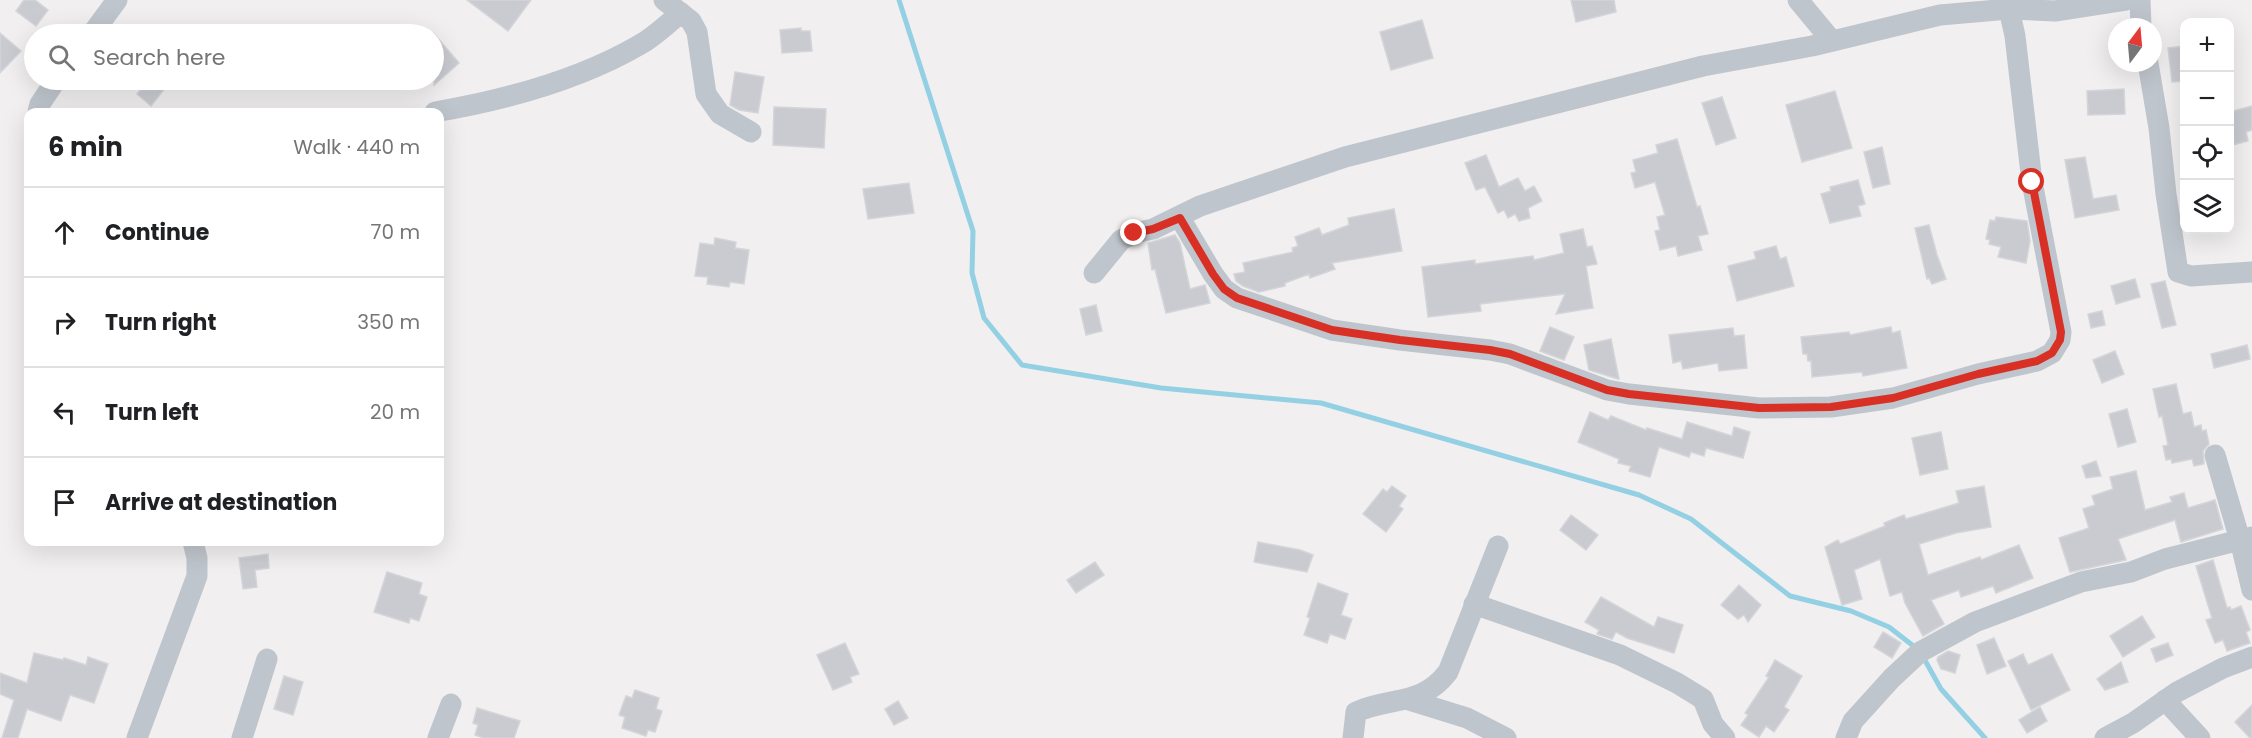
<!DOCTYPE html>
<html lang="en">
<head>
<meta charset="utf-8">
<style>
	:root { --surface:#fff; --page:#f6f6f6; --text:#202124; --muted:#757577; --line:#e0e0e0 }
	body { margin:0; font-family:Poppins,sans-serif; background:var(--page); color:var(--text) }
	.controls { position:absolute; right:18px; top:18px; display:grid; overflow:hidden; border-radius:12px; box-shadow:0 6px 24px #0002 }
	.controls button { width:54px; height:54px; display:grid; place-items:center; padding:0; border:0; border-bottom:2px solid var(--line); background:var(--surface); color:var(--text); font:30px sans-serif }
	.compass { position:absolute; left:2108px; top:18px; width:54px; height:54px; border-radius:50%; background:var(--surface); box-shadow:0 6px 24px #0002; rotate:16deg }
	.stop { position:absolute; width:18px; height:18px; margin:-14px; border:4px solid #d93025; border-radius:50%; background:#fff }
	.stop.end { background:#d93025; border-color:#fff; box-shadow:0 2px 6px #0008 }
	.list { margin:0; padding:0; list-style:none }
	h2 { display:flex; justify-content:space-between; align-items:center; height:78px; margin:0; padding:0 24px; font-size:26px }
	h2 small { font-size:20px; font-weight:400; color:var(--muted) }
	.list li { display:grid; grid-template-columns:39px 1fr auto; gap:18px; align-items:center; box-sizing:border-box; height:90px; padding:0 24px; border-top:2px solid var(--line) }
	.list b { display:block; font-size:22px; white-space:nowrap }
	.list em { font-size:20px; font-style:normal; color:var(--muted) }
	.icon { flex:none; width:33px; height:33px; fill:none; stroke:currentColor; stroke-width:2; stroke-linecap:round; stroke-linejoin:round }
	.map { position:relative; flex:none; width:2252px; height:738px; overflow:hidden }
	.search { position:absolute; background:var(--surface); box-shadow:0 6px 24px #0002; left:24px; top:24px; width:420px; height:66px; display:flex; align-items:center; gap:15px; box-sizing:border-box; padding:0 21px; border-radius:33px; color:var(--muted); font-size:22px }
	.panel { position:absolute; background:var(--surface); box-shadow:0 6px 24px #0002; left:24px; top:108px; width:420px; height:438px; border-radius:12px }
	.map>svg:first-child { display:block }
</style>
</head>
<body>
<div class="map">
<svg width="2252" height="738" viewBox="0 0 2252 738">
	<rect width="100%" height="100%" fill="#f1efef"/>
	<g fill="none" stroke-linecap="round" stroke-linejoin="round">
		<g stroke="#93d0e3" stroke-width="5">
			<polyline points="899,0 973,231 972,273 984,318 1022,365 1161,388 1321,403 1639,495 1691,519 1790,596 1851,611 1889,627 1916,648"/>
			<polyline points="1922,655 1941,689 1985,738"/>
		</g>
	</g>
	<g fill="#c9cbd1" stroke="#d3d5d9" stroke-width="1.5">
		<polygon points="24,0 35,0 48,10 36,26 16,11"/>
		<polygon points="467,0 531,0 508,31"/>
		<polygon points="1571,0 1614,0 1616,12 1576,22"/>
		<polygon points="1422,20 1433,58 1391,70 1380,32"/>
		<polygon points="801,28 801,31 810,31 812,51 782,53 780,30"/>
		<polygon points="0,33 21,51 0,73"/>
		<polygon points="434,34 459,63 434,85"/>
		<polygon points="2184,46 2184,81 2172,82 2168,48"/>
		<polygon points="735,72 764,77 758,113 739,110 730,105"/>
		<polygon points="149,80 155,80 165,88 151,106 137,94"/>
		<polygon points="2124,89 2125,114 2088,115 2087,91"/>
		<polygon points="1835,91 1852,148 1802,162 1786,105"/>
		<polygon points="1722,97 1736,138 1716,145 1702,103"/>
		<polygon points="2252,106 2252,130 2246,132 2248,141 2229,146 2229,112"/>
		<polygon points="774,107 826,109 824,148 773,145"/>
		<polygon points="1677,139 1697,207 1700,206 1708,234 1698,236 1702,250 1678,256 1676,246 1660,250 1655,231 1660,230 1657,217 1665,215 1655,182 1635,188 1631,173 1636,172 1633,160 1658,153 1656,145"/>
		<polygon points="1882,147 1890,184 1873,188 1864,152"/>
		<polygon points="1486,155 1499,187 1518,178 1525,191 1534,186 1542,201 1528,208 1530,218 1519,221 1515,214 1508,218 1504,210 1498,213 1485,187 1476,190 1465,163"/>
		<polygon points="2085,157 2093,199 2116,195 2119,210 2075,218 2065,160"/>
		<polygon points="1858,180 1865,204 1858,206 1861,216 1830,223 1821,194 1831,191 1830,187"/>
		<polygon points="909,183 914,213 868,219 863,189"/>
		<polygon points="1394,209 1402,251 1332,263 1335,269 1310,278 1309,274 1285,283 1285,286 1259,292 1243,286 1236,281 1234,274 1245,272 1243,263 1293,252 1292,248 1298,246 1295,237 1319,228 1322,235 1349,225 1348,218"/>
		<polygon points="1996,217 2027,221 2030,241 2026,263 1998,257 2001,247 1989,244 1990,240 1986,239 1990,220 1995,221"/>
		<polygon points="1929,225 1937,255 1946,279 1932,284 1929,278 1927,279 1915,228"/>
		<polygon points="1583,229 1587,247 1592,246 1597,264 1586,266 1593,308 1556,314 1565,294 1480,304 1481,311 1428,317 1422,267 1475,260 1475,264 1533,256 1534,260 1564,253 1560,234"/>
		<polygon points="1175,235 1180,243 1190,289 1205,285 1210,303 1166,313 1155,269 1152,270 1148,243"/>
		<polygon points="715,238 736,242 735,248 749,250 744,284 730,282 729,287 707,284 708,277 695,276 700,243 714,245"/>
		<polygon points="1776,246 1780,259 1786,257 1794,286 1737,301 1728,266 1756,259 1754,252"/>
		<polygon points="2135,279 2140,297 2116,304 2111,286"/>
		<polygon points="2165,281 2176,325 2162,328 2151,284"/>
		<polygon points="1096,305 1102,331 1086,335 1080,309"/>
		<polygon points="2102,311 2105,325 2091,328 2088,314"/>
		<polygon points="1550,327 1574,337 1564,360 1540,351"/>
		<polygon points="1891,327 1892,333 1900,331 1907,368 1863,376 1862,372 1812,377 1811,361 1808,361 1807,354 1803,354 1801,337 1849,332 1850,335"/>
		<polygon points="1733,328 1734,336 1744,335 1747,368 1719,371 1718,363 1683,369 1681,361 1673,363 1669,335"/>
		<polygon points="1611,339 1619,379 1618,379 1589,370 1584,345"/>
		<polygon points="2247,345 2250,359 2214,368 2211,354"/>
		<polygon points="2115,351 2124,374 2102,383 2093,360"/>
		<polygon points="2176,384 2183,414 2191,412 2194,427 2201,425 2202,431 2206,430 2209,444 2203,451 2204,464 2194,466 2192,459 2172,463 2171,459 2166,460 2163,446 2168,445 2162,416 2159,417 2153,389"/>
		<polygon points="2127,409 2136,442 2118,447 2109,414"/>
		<polygon points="1590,412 1608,420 1611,416 1646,430 1647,428 1682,439 1687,422 1732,436 1734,427 1750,432 1743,458 1706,448 1704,456 1691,452 1689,457 1659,447 1650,477 1629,471 1631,466 1618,463 1619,459 1578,442"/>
		<polygon points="1941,432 1948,469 1920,475 1912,438"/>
		<polygon points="2096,461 2101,476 2086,478 2082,466"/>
		<polygon points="2136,471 2145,510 2172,502 2170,497 2184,493 2188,508 2215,500 2223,529 2181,542 2175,520 2118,539 2126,560 2070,572 2059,538 2089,528 2083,509 2095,505 2092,496 2113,489 2110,477"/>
		<polygon points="1392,486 1406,496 1399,506 1403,509 1386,532 1363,514 1383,489 1387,492"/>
		<polygon points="1984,486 1991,527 1956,533 1919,544 1928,575 1980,557 1981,560 2019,545 2033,578 1996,593 1993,586 1961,597 1959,590 1931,600 1944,624 1923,636 1905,603 1902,592 1890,596 1880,559 1854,570 1862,599 1842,605 1825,547 1838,540 1840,544 1885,526 1884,523 1904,515 1906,519 1959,503 1956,491"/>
		<polygon points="1571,515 1598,535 1586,550 1560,530"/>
		<polygon points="1258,542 1300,550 1313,555 1307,572 1254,562"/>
		<polygon points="268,554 269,568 255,570 257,587 243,589 239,558"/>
		<polygon points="2213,560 2227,608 2230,607 2231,610 2241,606 2250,630 2246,632 2250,643 2227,651 2223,640 2215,643 2206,620 2212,618 2196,566"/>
		<polygon points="1095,562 1104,575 1076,593 1067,580"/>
		<polygon points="387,572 422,583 419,594 427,597 419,621 410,618 409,623 374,612"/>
		<polygon points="1318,583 1348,594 1341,615 1352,619 1345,639 1330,634 1327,643 1304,635 1310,618 1307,617"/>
		<polygon points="1739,585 1761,605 1748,622 1744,615 1738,619 1721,605"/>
		<polygon points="1601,597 1654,627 1658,617 1683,625 1674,653 1627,638 1616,632 1612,639 1597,634 1599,630 1585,622"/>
		<polygon points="2142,616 2155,637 2123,657 2110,636"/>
		<polygon points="1883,632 1901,643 1892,658 1874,647"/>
		<polygon points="1994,638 2006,666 1987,674 1977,645"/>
		<polygon points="845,643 859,674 850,677 852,682 833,690 817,655"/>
		<polygon points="2168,643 2173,655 2156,662 2151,649"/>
		<polygon points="1948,651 1960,655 1955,673 1941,669 1937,660 1938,657"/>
		<polygon points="34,653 63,660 64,658 86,665 88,657 108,664 94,703 70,695 61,721 27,709 18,738 2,738 14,700 0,694 0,673 27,683"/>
		<polygon points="2023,654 2028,665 2052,654 2070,690 2031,710 2008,661"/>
		<polygon points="1775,660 1802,676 1784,707 1789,710 1774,732 1766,726 1759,737 1741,725 1748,715 1745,713 1769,677 1766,676"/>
		<polygon points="2121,662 2128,682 2105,690 2097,679"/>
		<polygon points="284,676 303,682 293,715 274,709"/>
		<polygon points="635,690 659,698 656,709 662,711 655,732 648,730 646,736 622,728 625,717 619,715 626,696 632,698"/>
		<polygon points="898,701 908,718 894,725 885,709"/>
		<polygon points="2252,705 2252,738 2250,738 2235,722"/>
		<polygon points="2040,707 2047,721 2027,733 2019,720"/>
		<polygon points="477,708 520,721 514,738 484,738 475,735 478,725 473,723"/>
	</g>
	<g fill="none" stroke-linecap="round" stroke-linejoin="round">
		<g stroke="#bfc5cc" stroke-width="21">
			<polyline points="664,0 691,21 697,32 706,94 720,114 751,132"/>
			<polyline points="1798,0 1832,41"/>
			<polyline points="2140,0 2141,27"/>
			<polyline points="92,34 117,0"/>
			<polyline points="2148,63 2159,128 2166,194 2178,272 2191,276 2252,272"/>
			<polyline points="38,112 40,104 56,80"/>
			<path d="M435 112C505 100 578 81 641 44 655 36 668 23 681 13"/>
			<polyline points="1180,218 1213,274 1224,289 1237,298 1332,330 1400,340 1490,350 1510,354 1607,390 1629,394 1759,408 1831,407 1893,398 1978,374 2037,361 2052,353 2060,340 2061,332 2032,182 2015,36 2009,9"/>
			<polyline points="1094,273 1121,240 1134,233 1153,229 1200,206 1345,157 1703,66 1812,46 1940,15 2009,9 2055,11 2126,0"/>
			<polyline points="2215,455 2240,540 2252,590"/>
			<polyline points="1474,604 1620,655 1677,683 1703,699 1713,724 1725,738"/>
			<polyline points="1409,700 1467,718 1506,738"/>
			<polyline points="2165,700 2200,738"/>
			<polyline points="137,738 197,576 197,558 193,542"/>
			<polyline points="242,738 267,659"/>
			<polyline points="438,738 451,704"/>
			<path d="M1353 738 1356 712C1392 696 1421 707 1448 672L1498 546"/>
			<polyline points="1846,738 1853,721 1892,678 1920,652 1975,622 2081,582 2131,572 2165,559 2252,537"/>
			<polyline points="2105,738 2133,723 2177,692 2223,668 2252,657"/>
		</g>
	</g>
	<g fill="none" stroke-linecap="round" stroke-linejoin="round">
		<polyline stroke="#d93025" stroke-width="8" points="1134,233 1153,229 1180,218 1213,274 1224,289 1237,298 1332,330 1400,340 1490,350 1510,354 1607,390 1629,394 1759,408 1831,407 1893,398 1978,374 2037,361 2052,353 2060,340 2061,332 2032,182"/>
	</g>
</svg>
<div class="controls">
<button>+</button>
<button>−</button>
<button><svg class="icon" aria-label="locate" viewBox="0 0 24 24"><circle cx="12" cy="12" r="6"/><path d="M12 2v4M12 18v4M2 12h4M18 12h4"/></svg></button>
<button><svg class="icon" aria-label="layers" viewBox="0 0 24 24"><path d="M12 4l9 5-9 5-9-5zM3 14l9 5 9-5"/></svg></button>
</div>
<svg class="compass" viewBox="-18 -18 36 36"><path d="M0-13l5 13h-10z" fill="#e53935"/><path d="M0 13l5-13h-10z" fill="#757577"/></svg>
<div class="stop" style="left:2032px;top:182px"></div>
<div class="stop end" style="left:1134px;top:233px"></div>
<div class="search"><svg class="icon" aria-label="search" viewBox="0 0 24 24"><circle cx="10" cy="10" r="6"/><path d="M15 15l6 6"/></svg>Search here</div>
<section class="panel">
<h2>6 min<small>Walk · 440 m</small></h2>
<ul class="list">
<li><svg class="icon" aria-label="ahead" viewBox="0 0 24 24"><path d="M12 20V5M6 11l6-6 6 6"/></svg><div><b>Continue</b></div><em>70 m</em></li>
<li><svg class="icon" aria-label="right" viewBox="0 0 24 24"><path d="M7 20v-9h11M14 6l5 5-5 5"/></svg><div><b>Turn right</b></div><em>350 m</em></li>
<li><svg class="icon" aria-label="left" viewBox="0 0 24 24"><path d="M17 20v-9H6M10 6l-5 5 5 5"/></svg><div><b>Turn left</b></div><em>20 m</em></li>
<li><svg class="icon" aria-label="arrive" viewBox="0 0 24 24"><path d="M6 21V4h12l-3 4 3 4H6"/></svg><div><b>Arrive at destination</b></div></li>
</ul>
</section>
</div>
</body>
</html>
